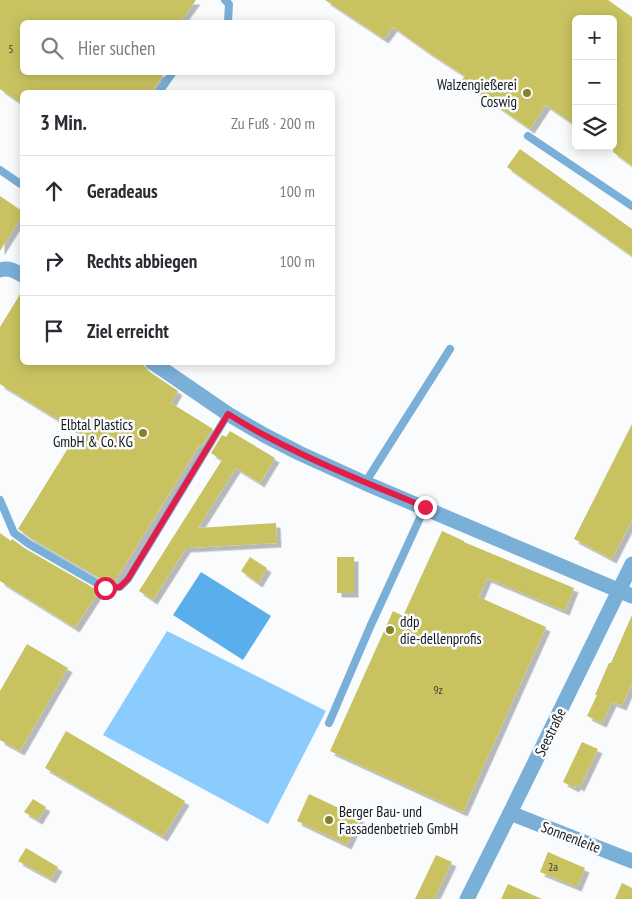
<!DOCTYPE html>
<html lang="de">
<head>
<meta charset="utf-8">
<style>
	:root { --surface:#fff; --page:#f7f7f7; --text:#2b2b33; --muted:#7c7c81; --line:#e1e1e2 }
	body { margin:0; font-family:"PT Sans Narrow",sans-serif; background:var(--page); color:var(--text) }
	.controls { position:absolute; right:15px; top:15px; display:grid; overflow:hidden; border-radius:8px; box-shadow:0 2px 12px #0003 }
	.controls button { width:45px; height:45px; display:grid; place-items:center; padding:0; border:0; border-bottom:1px solid var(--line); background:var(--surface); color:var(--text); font:25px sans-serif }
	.stop { position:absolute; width:15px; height:15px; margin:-11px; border:4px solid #e11d48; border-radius:50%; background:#fff }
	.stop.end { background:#e11d48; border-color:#fff; box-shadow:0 1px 5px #0008 }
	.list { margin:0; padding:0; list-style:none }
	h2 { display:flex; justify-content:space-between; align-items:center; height:65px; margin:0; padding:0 20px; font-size:21px }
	h2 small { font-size:16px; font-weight:400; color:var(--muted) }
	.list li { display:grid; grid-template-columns:32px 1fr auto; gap:15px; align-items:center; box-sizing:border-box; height:70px; padding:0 20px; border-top:1px solid var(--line) }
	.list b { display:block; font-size:19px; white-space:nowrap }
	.list em { font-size:16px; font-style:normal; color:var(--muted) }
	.icon { flex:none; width:28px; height:28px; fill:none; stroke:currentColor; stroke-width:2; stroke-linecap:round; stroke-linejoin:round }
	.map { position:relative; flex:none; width:632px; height:899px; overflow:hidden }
	.search { position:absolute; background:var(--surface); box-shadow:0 2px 12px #0003; left:20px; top:20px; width:315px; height:55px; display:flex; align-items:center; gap:12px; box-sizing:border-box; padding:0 18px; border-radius:8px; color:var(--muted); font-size:19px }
	.panel { position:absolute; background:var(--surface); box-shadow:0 2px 12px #0003; left:20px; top:90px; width:315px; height:275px; border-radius:8px }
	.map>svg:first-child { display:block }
</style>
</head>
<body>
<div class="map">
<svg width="632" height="899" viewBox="0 0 632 899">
	<defs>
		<filter id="shadow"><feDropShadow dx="4.5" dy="4.5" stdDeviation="0" flood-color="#0004"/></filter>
	</defs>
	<rect width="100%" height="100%" fill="#f9fbfd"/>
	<polygon fill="#8bccfe" points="167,631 326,711 268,824 103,735"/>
	<polygon fill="#5aaeec" points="201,572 271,616 243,660 173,615"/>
	<g fill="#c8c360" filter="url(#shadow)">
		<polygon points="0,0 196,0 180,22 22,22 22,72 165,72 152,92 22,92 22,104 0,89"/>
		<polygon points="325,0 608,0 632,17 632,166 613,152 613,19 576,19 576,126 546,105 530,129 461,81 465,76 428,52 393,27 384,39"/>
		<polygon points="520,149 632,229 632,256 507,167"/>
		<polygon points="0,196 22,211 22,216 0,251"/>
		<polygon points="22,291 22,362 141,362 143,364 147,370 178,391 171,403 213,429 201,447 199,446 115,581 108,576 105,581 32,539 18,529 78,432 0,384 0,327"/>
		<polygon points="632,424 632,520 612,559 574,539"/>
		<polygon points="230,431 275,458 260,483 236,468 198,528 276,523 277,543 186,548 153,600 139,591 222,460 211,453 222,435 226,437"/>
		<polygon points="442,531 464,541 464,542 574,588 565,611 487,578 479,597 546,627 463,812 330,751 393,611 403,616"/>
		<polygon points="0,533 11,541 12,539 26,549 99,591 75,628 0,581"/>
		<polygon points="250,557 267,568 258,583 241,571"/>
		<rect x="337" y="557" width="17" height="36"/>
		<polygon points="632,615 632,683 622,706 612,702 602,723 587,716 597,695 595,695 605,672 609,663 611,663"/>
		<polygon points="27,644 68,668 20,751 0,740 0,691"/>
		<polygon points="66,731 185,801 163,837 45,768"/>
		<polygon points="582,742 598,749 580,787 576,785 575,788 563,782"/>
		<polygon points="309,794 360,818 347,845 297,821"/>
		<polygon points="33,799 46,807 38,820 24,812"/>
		<polygon points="26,848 58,867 51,879 18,861"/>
		<polygon points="548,852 585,868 577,887 540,872"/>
		<polygon points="436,855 452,862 434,899 415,899"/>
		<polygon points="622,883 632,888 632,899 615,899"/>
		<polygon points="508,884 542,899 501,899"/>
	</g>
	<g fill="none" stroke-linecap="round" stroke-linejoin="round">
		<g stroke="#7aafd8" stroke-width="8">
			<polyline points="225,0 229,4 228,22"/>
			<polyline points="159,92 173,72"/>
			<polyline points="528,136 632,206"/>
			<polyline points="0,170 22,185"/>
			<polyline points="365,483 450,349"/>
			<polyline points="0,500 14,533 29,544 105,588 120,587 128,579 228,414"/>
			<polyline points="329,723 370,627 425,507"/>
		</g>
		<g stroke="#7aafd8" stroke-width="15">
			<path d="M0 270C8 267 15 271 22 275"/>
			<polyline points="152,362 228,414 264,435 299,453 365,483 632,596"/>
			<polyline points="510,813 632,861"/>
			<polyline points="467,899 510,813 632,564"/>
		</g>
	</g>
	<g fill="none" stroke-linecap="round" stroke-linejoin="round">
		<path stroke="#e11d48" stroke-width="6" d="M105 588 120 587 128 579 228 414C240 421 252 429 264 435 316 463 371 485 425 507"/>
	</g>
	<g fill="#858129" stroke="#f9fbfd" stroke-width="2">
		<circle cx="527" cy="93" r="5"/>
		<circle cx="143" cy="433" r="5"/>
		<circle cx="390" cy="630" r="5"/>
		<circle cx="329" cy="820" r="5"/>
	</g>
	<g text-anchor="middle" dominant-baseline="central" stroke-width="5" stroke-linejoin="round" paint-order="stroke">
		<g font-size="12" fill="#42442e">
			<text x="11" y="48">5</text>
			<text x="438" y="689">9z</text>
			<text x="553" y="866">2a</text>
		</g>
		<g font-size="15" fill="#15191d" stroke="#f9fbfd" text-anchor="end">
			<text x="517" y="84">Walzengießerei<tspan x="517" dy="17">Coswig</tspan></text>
			<text x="133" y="424">Elbtal Plastics<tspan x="133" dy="17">GmbH &amp; Co. KG</tspan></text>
			<text x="400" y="621" text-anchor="start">ddp<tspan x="400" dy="17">die-dellenprofis</tspan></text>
			<text x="339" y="811" text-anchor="start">Berger Bau- und<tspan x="339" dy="17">Fassadenbetrieb GmbH</tspan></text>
		</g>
		<g font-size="15" fill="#15191d" stroke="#f9fbfd">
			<text transform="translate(550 732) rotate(-64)">Seestraße</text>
			<text transform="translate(571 837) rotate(21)">Sonnenleite</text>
		</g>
	</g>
</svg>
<div class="controls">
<button>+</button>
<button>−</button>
<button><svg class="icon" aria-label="layers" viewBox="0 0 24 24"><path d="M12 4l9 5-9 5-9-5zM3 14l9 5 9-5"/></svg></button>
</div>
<div class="stop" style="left:105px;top:588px"></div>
<div class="stop end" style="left:425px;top:507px"></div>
<div class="search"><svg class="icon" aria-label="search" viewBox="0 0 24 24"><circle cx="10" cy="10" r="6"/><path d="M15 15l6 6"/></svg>Hier suchen</div>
<section class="panel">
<h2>3 Min.<small>Zu Fuß · 200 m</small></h2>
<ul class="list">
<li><svg class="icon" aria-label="ahead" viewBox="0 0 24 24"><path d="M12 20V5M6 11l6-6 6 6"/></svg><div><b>Geradeaus</b></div><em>100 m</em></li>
<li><svg class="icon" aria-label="right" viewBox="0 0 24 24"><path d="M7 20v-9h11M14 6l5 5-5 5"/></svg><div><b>Rechts abbiegen</b></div><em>100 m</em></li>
<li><svg class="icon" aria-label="arrive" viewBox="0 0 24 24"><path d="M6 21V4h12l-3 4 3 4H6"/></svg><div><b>Ziel erreicht</b></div></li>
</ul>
</section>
</div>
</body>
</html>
